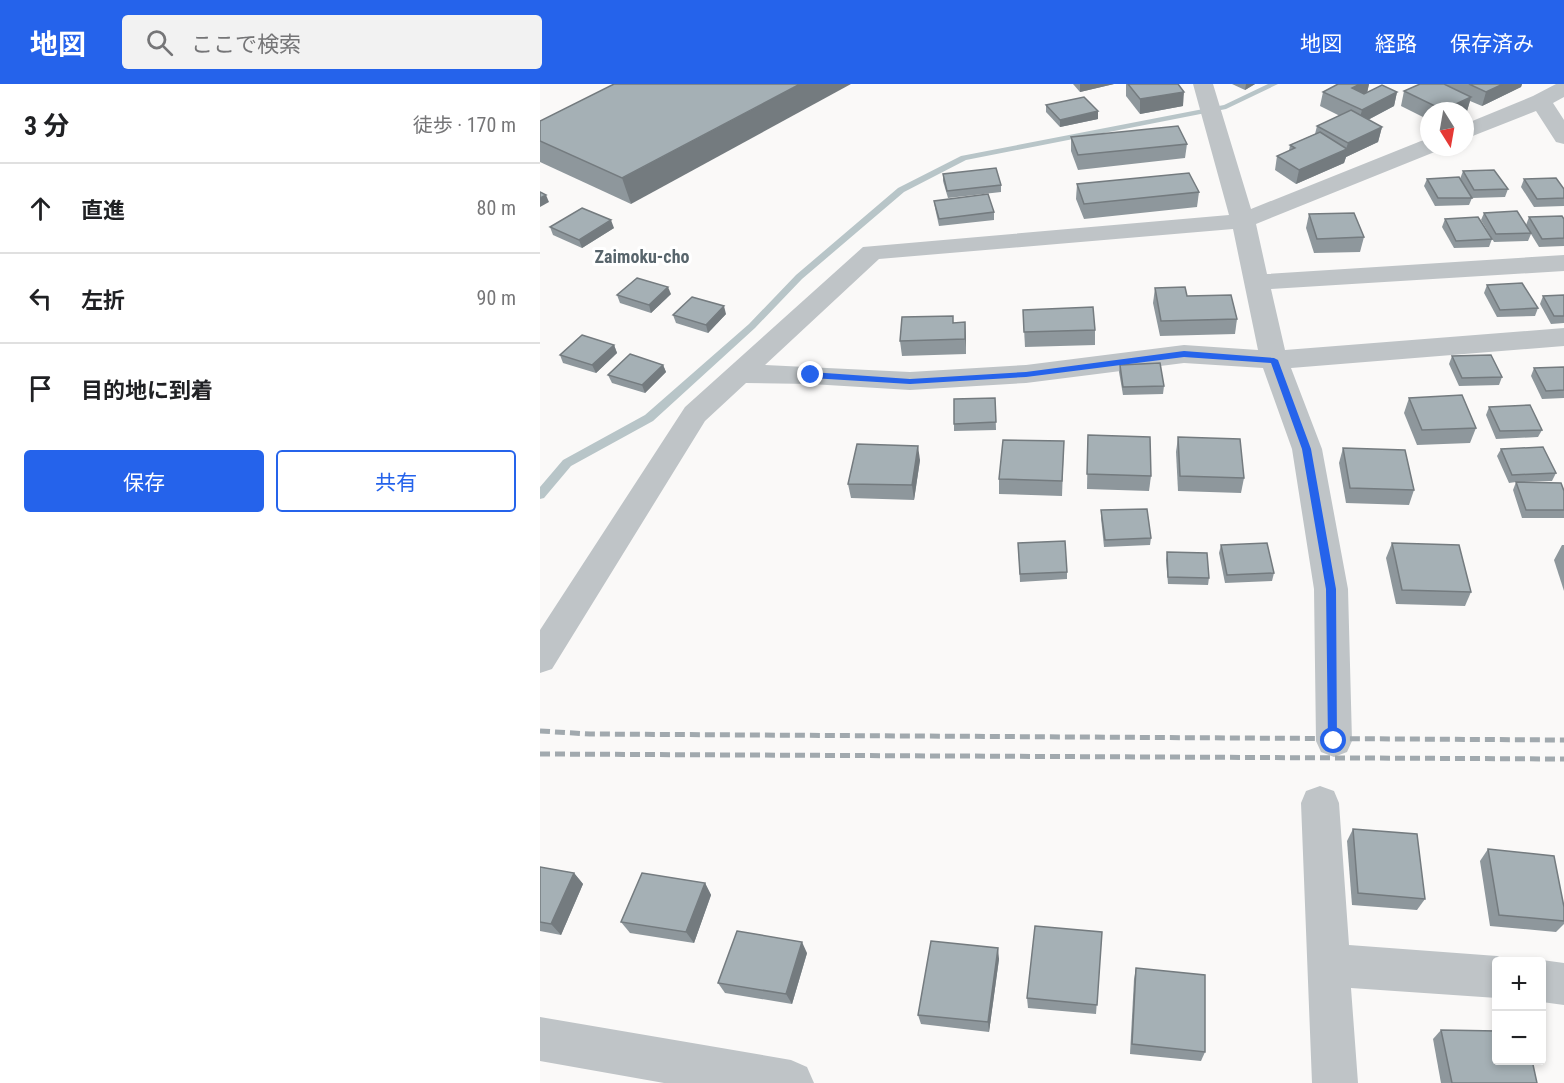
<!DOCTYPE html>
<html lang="ja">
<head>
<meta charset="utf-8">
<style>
	:root { --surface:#fff; --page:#f2f2f2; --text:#202124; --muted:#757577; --line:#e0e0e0; --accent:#2563eb }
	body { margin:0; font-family:"Roboto Condensed","Noto Sans JP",sans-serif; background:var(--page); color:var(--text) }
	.controls { position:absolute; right:18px; bottom:18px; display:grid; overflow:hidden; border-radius:6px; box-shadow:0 3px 9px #0003 }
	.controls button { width:54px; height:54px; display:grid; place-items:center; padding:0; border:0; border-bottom:2px solid var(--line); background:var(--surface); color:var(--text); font:30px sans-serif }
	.compass { position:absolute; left:880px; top:18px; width:54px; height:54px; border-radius:50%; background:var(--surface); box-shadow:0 3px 9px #0003; rotate:169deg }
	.stop { position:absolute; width:18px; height:18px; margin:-14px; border:4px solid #2563eb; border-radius:50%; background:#fff }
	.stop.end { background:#2563eb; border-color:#fff; box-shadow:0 2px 6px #0008 }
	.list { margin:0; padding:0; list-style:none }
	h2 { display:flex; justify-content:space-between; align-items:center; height:78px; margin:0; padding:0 24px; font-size:26px }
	h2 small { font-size:20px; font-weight:400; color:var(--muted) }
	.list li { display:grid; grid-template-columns:39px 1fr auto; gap:18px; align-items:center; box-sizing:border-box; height:90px; padding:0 24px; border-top:2px solid var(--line) }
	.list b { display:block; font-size:22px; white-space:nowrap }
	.list em { font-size:20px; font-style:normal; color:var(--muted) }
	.actions { display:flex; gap:12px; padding:18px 24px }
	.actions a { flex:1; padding:14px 0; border:2px solid var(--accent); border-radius:6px; text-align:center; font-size:21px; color:var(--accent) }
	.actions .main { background:var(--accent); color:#fff }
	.icon { flex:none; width:33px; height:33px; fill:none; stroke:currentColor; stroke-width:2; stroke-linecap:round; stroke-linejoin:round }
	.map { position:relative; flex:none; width:1024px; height:999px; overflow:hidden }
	header { display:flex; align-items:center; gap:36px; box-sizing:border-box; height:84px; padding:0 30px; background:var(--accent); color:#fff }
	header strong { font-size:28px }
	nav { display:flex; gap:33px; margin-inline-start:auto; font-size:21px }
	.search { width:420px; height:54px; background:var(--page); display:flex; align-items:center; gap:15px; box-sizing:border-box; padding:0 21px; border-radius:6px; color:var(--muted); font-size:22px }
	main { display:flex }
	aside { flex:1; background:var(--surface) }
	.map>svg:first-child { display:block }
</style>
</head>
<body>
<header>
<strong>地図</strong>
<div class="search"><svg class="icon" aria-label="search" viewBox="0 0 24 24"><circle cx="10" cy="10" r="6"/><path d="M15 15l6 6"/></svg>ここで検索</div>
<nav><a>地図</a><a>経路</a><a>保存済み</a></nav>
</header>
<main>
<aside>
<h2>3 分<small>徒歩 · 170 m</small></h2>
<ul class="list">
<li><svg class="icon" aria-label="ahead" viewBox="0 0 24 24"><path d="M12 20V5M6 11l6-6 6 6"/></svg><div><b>直進</b></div><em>80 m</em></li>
<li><svg class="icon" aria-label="left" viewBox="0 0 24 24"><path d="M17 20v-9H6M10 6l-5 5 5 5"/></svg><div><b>左折</b></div><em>90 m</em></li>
<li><svg class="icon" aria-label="arrive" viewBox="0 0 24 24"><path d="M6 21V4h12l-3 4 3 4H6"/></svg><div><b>目的地に到着</b></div></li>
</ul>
<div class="actions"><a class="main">保存</a><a>共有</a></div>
</aside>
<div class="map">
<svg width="1024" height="999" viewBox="0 0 1024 999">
	<rect width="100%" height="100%" fill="#faf9f8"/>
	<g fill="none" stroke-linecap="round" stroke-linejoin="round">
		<polygon fill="#b8c5c8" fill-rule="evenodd" points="728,0 738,0 686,25 426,76 364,108 262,195 215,244 113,337 31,382 4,414 0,415 0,403 23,376 105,331 209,240 256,191 358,104 421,72 684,21"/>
		<g fill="#bfc4c7" fill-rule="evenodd">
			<path d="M653 0H673L711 125 881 57 889 55V63H899L897 67 716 140 727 190 1024 171V187L731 205 745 266 1024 244V262L751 284 782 365 808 505 812 657 807 668 794 673 781 668 776 657 774 505 752 365 723 284 644 279 486 299 370 306 271 300 206 299 165 337 12 585 0 589V546L145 323 323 163 689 131ZM693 145 718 266 644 261 486 281 370 288 225 281 339 175Z"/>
			<polygon points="1016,0 1024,0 1024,13 1013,19 1024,36 1024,60 1016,58 996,27 925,55 925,40 993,12"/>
			<polygon points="780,702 794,707 799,719 809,861 957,872 971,878 957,878 957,914 811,904 818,999 772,999 761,719 766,707"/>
			<polygon points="1002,876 1024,879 1024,921 1002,918 1002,878 998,878"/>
			<polygon points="0,933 251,976 267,983 274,999 124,999 0,977"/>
		</g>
		<g stroke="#a1a9ae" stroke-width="5" stroke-dasharray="10 5" stroke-linecap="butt">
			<polyline points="0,647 50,650 1024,656"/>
			<polyline points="0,670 1024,675"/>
		</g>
	</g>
	<g fill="#8e979c">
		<polygon points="74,0 91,120 0,78 0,37"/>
		<polygon points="533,0 574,0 540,8"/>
		<polygon points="586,0 638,0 643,22 600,30 586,12"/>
		<polygon points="692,0 715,0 705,6"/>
		<polygon points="798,0 829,0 827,9 857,8 854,22 828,36 842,43 838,58 806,73 804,79 756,100 735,86 737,72 749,67 750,61 775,50 777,42 800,32 780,22 783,8"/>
		<polygon points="880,0 982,0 981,3 942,22 930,17 927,27 925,28 925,27 889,27 889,36 861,22 864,7"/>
		<polygon points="506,21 558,35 520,43 506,28"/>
		<polygon points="531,53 647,60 645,74 538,86 531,67"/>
		<polygon points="923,87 968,105 965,113 932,114 920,95"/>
		<polygon points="403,90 461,101 461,108 408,114 403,97"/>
		<polygon points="887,95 932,114 929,121 895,122 884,102"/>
		<polygon points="984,95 1024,105 1024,122 994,123 981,103"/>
		<polygon points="537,100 659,108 657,123 544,135 536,115"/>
		<polygon points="394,117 454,128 454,136 399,142 395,124"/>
		<polygon points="944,129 986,141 989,133 1024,135 1024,162 999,163 991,150 988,157 954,158 941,136"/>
		<polygon points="769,130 824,153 820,168 774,169 766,144"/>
		<polygon points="905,135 952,155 949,163 914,164 902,143"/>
		<polygon points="10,143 74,144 42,164 13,151"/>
		<polygon points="947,201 998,224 995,232 957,233 944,209"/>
		<polygon points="615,204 647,212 697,235 695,250 620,252 613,219"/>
		<polygon points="131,210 111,229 80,219 77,211"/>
		<polygon points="1024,211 1024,239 1011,240 1000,220 1003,212"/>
		<polygon points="483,226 555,246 555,261 485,263"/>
		<polygon points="186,230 168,249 136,239 133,231"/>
		<polygon points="425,238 426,270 362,272 360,257 414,239"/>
		<polygon points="74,261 77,269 56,289 23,279 20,271"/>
		<polygon points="912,272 962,293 959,301 919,302 909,280"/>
		<polygon points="123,281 126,288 105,309 72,299 68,291"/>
		<polygon points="580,281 624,302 623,310 583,311 579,288"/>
		<polygon points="1024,283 1024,314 1002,315 991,292 994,284"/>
		<polygon points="455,314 456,346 414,347 414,340"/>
		<polygon points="869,314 936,344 930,359 877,361 864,329"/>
		<polygon points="949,323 1002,346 998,353 956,355 946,331"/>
		<polygon points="548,351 611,392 609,407 547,405"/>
		<polygon points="638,353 704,394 701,409 638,407 636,368"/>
		<polygon points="524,357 522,412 459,410 459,395"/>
		<polygon points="803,364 874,406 869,421 806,419 799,379"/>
		<polygon points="961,365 1016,389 1012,397 984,398 1024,407 1024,434 982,434 973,406 976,398 969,399 957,372"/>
		<polygon points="380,376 374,416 311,414 308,400"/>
		<polygon points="561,426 611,454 610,461 564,463 561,434"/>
		<polygon points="478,459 527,488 527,495 480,498"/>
		<polygon points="852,459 931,508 925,522 856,520 846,474"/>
		<polygon points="681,461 734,489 732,497 685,499 679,469"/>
		<polygon points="1022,461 1024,461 1024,507 1014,476"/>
		<polygon points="627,468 669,494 668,501 628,500 626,476"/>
		<polygon points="813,745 885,815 877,826 812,821 807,757"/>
		<polygon points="948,765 1024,823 1024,840 1016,848 950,842 940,777"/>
		<polygon points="0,783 34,789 43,800 21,851 0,847"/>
		<polygon points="165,799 171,811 154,859 90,849 81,838"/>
		<polygon points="562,848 556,930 488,924 487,914"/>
		<polygon points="267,869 252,920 185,909 178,899"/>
		<polygon points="459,875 449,948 381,940 378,931"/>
		<polygon points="596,884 665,968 661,977 590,970 594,895"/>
		<polygon points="901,946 997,999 901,999 893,955"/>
	</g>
	<g fill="#747b7f">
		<polygon points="260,0 311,0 91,120 82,94"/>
		<polygon points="540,0 574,0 540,8"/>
		<polygon points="706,0 715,0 705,6"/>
		<polygon points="820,0 829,0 827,9 808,18 812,4"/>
		<polygon points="963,0 982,0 981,3 942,22 946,8"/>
		<polygon points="644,8 643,22 600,30 600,15"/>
		<polygon points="857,8 854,22 818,41 822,26"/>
		<polygon points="931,13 927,27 925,28 925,27 902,27"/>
		<polygon points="558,27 558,35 520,43 520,36"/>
		<polygon points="842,43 838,58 806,73 804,79 756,100 759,86 806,65 808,59"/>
		<polygon points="6,111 9,118 0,123 0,114"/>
		<polygon points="71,136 74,144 42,164 39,156"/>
		<polygon points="128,203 131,210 111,229 109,221"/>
		<polygon points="184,222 186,230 168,249 166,241"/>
		<polygon points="425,238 426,253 426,270 425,255"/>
		<polygon points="74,261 77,269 56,289 52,281"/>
		<polygon points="123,281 126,288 105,309 102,301"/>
		<polygon points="378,362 380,376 374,416 372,401"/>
		<polygon points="34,789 43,800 21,851 11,840"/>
		<polygon points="165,799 171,811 154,859 146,848"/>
		<polygon points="262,858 267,869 252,920 246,910"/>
		<polygon points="458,864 459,875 449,948 448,938"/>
	</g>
	<g fill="#a5b0b5" stroke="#747b7f" stroke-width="1.5">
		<polygon points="74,0 260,0 82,94 0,57 0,37"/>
		<polygon points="588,0 638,0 644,8 600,15"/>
		<polygon points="798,0 820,0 812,4 824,10 842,1 857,8 822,26 783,8"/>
		<polygon points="880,0 904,0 931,13 903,26 864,7"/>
		<polygon points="929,0 963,0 946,8"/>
		<polygon points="544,13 558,27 520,36 506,21"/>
		<polygon points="811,26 842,43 808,59 777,42"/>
		<polygon points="638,42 647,60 538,71 531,53"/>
		<polygon points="780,48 807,65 759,86 737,72 755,64 750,61"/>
		<polygon points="456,84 461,101 407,107 403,90"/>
		<polygon points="954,86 968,105 934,106 923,87"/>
		<polygon points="649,89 659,108 544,120 537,100"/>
		<polygon points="919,93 932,114 898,114 887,95"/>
		<polygon points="1016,94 1024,105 1024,114 997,115 984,95"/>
		<polygon points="0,108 6,111 0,114"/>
		<polygon points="448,110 454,128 399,135 394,117"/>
		<polygon points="42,124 71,136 39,156 10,143"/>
		<polygon points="977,127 991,149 956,150 944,129"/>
		<polygon points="814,129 824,153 777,155 769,130"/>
		<polygon points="1022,132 1024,135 1024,154 1002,155 989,133"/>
		<polygon points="938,133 952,155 916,157 905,135"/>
		<polygon points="97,194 128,203 109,221 77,211"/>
		<polygon points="982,199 998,224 960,226 947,201"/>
		<polygon points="645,203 647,212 691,211 697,235 621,237 615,204"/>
		<polygon points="1024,211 1024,232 1014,232 1003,212"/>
		<polygon points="152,213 184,222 166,241 133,231"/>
		<polygon points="553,223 555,246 484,248 483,226"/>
		<polygon points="413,232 413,239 425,238 425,255 360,257 362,233"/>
		<polygon points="42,251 74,261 52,281 20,271"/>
		<polygon points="90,270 123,281 102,301 68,291"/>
		<polygon points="951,271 962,293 922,294 912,272"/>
		<polygon points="620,279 624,302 583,303 580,281"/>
		<polygon points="1024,283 1024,306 1006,307 994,284"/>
		<polygon points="922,311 936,344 882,346 869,314"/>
		<polygon points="455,314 456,338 414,340 414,315"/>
		<polygon points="990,321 1002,346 960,347 949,323"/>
		<polygon points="548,351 610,353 611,392 547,390"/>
		<polygon points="638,353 700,355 704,394 640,392"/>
		<polygon points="463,356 524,357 522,397 459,395"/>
		<polygon points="317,360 378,362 372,401 308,400"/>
		<polygon points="1003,363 1016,389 972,391 961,365"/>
		<polygon points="803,364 865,366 874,406 810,404"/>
		<polygon points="976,398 1021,399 1024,407 1024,426 986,426"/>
		<polygon points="607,425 611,454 565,456 561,426"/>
		<polygon points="525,457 527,488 480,490 478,459"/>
		<polygon points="727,459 734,489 687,491 681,461"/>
		<polygon points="852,459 919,461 931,508 862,506"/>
		<polygon points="627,468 667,469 669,494 628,493"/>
		<polygon points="813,745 877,750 885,815 818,809"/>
		<polygon points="948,765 1014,772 1024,823 1024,837 959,831"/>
		<polygon points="0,783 34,789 11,840 0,838"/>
		<polygon points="102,789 165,799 146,848 81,838"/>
		<polygon points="495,842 562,848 557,921 487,914"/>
		<polygon points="197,847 262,858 246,910 178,899"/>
		<polygon points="391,857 458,864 448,938 378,931"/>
		<polygon points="596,884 665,891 665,968 592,960"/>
		<polygon points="901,946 957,947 957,976 992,976 997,999 912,999"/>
	</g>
	<polygon fill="#2563eb" points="644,267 734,274 738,276 771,365 796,505 797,660 794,662 788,657 786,505 762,365 731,279 644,273 486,293 370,300 271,294 266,291 271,288 370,295 486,288"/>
	<g text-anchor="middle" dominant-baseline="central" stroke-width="6" stroke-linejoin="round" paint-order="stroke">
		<g font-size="18" font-weight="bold" fill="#58656c" stroke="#fff">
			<text x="102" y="172">Zaimoku-cho</text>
		</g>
	</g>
</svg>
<div class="controls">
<button>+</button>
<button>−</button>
</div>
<svg class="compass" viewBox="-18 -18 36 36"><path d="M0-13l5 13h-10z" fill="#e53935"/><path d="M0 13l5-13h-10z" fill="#757577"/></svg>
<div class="stop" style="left:794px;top:657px"></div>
<div class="stop end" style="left:271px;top:291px"></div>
</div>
</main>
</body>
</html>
